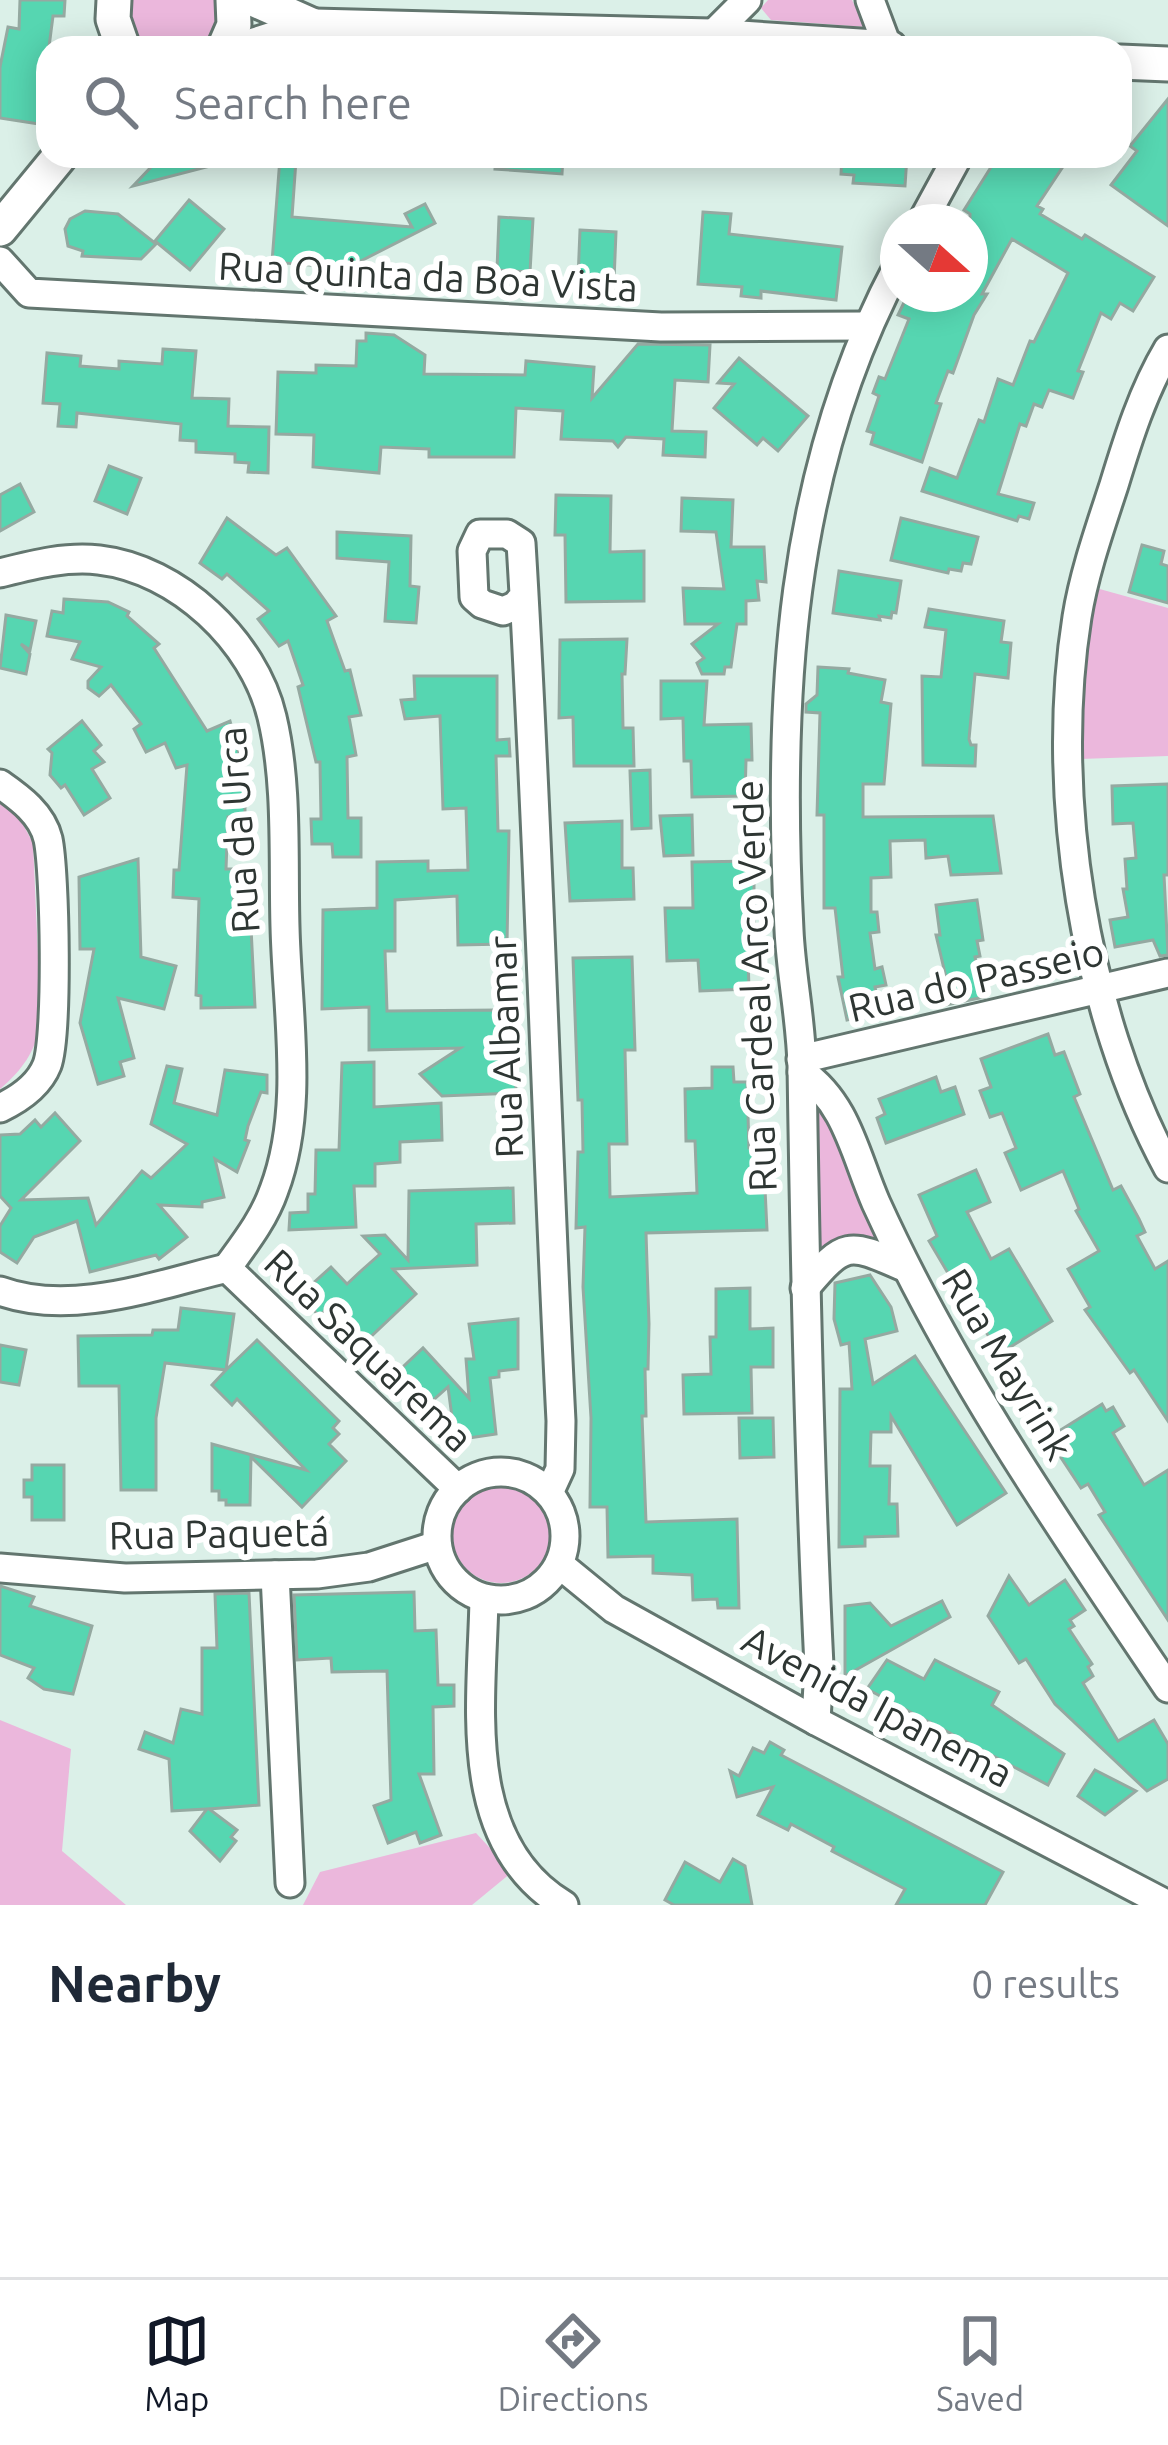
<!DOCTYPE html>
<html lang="en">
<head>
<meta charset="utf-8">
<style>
	:root { --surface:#fff; --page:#f2f2f3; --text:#1f2937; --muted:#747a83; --line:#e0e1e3; --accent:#111827 }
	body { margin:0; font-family:Ubuntu,sans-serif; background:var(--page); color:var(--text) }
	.compass { position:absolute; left:880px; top:204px; width:108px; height:108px; border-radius:50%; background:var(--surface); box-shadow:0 6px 30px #0003; rotate:111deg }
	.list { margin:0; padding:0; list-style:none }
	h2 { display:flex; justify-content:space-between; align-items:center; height:156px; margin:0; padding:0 48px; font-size:51px }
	h2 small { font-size:39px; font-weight:400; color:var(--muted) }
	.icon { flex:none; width:66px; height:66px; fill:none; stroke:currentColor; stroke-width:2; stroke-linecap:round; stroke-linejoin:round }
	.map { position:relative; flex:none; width:1168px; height:1905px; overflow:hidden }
	.search { position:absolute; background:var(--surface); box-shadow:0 6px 30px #0003; left:36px; right:36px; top:36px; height:132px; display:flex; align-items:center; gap:30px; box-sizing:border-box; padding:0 42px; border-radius:36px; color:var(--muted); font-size:45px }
	.sheet { height:372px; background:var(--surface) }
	nav { display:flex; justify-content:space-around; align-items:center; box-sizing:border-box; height:168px; border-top:3px solid var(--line); background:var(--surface); font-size:33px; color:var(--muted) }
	nav a { display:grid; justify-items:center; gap:6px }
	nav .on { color:var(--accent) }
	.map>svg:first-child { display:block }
</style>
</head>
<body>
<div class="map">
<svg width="1168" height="1905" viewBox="0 0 1168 1905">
	<rect width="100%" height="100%" fill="#dbf0e8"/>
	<g fill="#ebb7dc">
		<path d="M128 0H221C223 18 215 35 203 48H146C130 34 127 21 128 0Z"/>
		<polygon points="768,0 852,0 865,27 771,20 761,8"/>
		<polygon points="1096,588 1168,608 1168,756 1080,759 1085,640"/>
		<path d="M0 800 19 817 33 843 41 1024C34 1053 23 1069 0 1089Z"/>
		<polygon points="813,1090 883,1251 815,1266"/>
		<circle cx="501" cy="1534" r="49"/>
		<polygon points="0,1720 71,1749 62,1851 126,1905 0,1905"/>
		<polygon points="476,1833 512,1872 472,1905 303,1905 320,1872"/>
	</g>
	<g fill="#56d6b1" stroke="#95a9a1" stroke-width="3">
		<polygon points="20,0 65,0 64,16 53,16 39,124 0,118 0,67 8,27 19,29"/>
		<polygon points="1168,99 1168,226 1111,185 1137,151 1130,146"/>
		<polygon points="142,156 225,156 226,162 133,186 152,166"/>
		<polygon points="496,156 563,157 562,174 495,169"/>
		<polygon points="842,156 907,156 905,186 853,183 854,175 841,174"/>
		<polygon points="998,156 1052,156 1064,165 1037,206 1043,209 1040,214 1082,239 1085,235 1154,277 1133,311 1120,303 1111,319 1101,313 1078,371 1083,372 1073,398 1049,390 1042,407 1034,404 1026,426 1020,424 998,494 1034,503 1029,519 1019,516 1017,521 922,491 930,468 957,478 979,420 984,422 998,379 1013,385 1030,341 1034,342 1068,273 1012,239 982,294 987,294 974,315 953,373 948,371 936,403 941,404 922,462 871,444 874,433 867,431 879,396 873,393 879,377 885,379 909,319 898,315 908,294 970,294 970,214 964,210"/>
		<polygon points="280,158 296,160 292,217 412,227 405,214 425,204 435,223 353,265 345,265 344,268 272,262"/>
		<polygon points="189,200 224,229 190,270 155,241"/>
		<polygon points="85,211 118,214 156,244 141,259 82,256 83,251 68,246 65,229 70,219"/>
		<polygon points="703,212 731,214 729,234 842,247 836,300 761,291 761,298 741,296 742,287 698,284"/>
		<polygon points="499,217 533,219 530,272 497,270"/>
		<polygon points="580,230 616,232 614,281 578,279"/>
		<polygon points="366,333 394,335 425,355 424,374 525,375 526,361 594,367 592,398 638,344 710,345 708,382 675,380 672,431 706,432 705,457 663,455 664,439 626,437 618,447 613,441 561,439 563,411 516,408 514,457 429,457 429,449 381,447 379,473 313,467 314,435 276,434 278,372 316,373 316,365 356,366 357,341 366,341"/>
		<polygon points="163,349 196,351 192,398 229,399 228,426 269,427 268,473 248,472 249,463 235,462 235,454 196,452 196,441 180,440 181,424 77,413 76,427 58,426 60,404 43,403 47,353 81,356 80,366 119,369 119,361 162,364"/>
		<polygon points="739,358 808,416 778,451 763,438 757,445 714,408 734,384 718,383"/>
		<polygon points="109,466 141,478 127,514 95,501"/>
		<polygon points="20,484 34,512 0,531 0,495"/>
		<polygon points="556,495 611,496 610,552 644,551 644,601 566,602 565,535 555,535"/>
		<polygon points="682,498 733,500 731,547 764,547 766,582 757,581 759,600 746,601 746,624 737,624 731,667 725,667 724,674 702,674 697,663 704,658 692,644 718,624 685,624 683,588 724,589 716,532 681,531"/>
		<polygon points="227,518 276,555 287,548 336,616 327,621 345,671 350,670 361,715 349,717 356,755 347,757 348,818 361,818 361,857 333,857 332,844 312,844 311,819 321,819 320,762 316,762 298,687 303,685 288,641 279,646 258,619 269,611 227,574 222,579 200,563"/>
		<polygon points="901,518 978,537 971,564 963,563 961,571 949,569 948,573 891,560"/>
		<polygon points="337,532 411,536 410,586 419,587 416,623 385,621 389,562 337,558"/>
		<polygon points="1142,545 1164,551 1161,564 1168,566 1168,603 1129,592"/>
		<polygon points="839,571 901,581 896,613 892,612 891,618 879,616 880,620 833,613"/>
		<polygon points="64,599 108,602 129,612 127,616 159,644 154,648 207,731 230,721 245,774 245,816 228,817 226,869 233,869 234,908 250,908 255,1007 201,1008 201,996 196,995 199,899 173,897 174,870 179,870 187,765 176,768 165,743 146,752 134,729 141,724 111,685 99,696 88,688 88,681 101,667 72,659 80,642 47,636 52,611 63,613"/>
		<polygon points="929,609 1004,621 1001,642 1011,643 1008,678 975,674 969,739 971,745 976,745 975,766 923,765 922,676 941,677 946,630 925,627"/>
		<polygon points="6,615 36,621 30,650 21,644 30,654 26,674 0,668"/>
		<polygon points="627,639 625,674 622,674 623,728 633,728 634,766 574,766 573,717 559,718 560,640"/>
		<polygon points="818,667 849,669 848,673 885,680 881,702 891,704 884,784 863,784 863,817 993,816 1001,873 951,875 948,856 926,858 925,840 890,841 891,877 871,878 871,912 877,912 879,932 870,933 875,969 882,967 886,985 875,987 880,1013 847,1020 838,977 843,977 835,908 824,908 824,815 817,815 820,713 806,712 806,704 817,695"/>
		<polygon points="414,676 497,676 497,740 509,739 510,756 496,756 498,831 509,831 507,944 458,945 457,896 395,900 395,951 385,951 387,1011 497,1010 497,1024 508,1024 508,1055 515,1055 516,1093 442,1096 420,1074 460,1048 369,1050 369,1007 322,1009 323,910 377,908 377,862 428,861 428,871 468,870 466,808 443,809 440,716 405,719 401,700 415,699"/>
		<polygon points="661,681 707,681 704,725 751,724 752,760 746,760 745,796 692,797 691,761 684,761 683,718 661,719"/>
		<polygon points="82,721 101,745 94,751 104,762 92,769 110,798 84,815 65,785 61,788 50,775 52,753 48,749"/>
		<polygon points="650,770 651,828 632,829 630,771"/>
		<polygon points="1168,784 1168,875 1164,875 1168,955 1160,956 1153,940 1115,947 1110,920 1128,917 1123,889 1127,889 1125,859 1136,858 1133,823 1113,824 1112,786"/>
		<polygon points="692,815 693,855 664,856 660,816"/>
		<polygon points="622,821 622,868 633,868 634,899 570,901 565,823"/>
		<polygon points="138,859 141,957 176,966 164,1009 118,998 134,1058 120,1062 124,1076 98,1084 80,1023 94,949 80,949 79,877"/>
		<polygon points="754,861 754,958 748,958 749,989 700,991 698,960 667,961 665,908 693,908 692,862"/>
		<polygon points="977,900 983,940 977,941 980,956 975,957 984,997 946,1005 942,988 948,986 936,935 940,935 936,905"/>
		<polygon points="632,957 635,1050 625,1050 627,1144 609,1144 610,1197 697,1193 695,1141 686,1141 685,1089 712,1088 712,1067 733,1067 734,1082 747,1082 749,1148 763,1148 767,1230 646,1233 649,1324 648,1369 645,1369 646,1416 642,1416 646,1522 737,1519 739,1608 718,1608 717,1599 693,1600 692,1575 653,1573 653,1556 608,1557 607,1507 590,1507 591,1418 583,1287 585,1227 576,1228 578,1152 583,1152 582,1100 578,1100 573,958"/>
		<polygon points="1048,1034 1055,1055 1064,1052 1080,1094 1074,1097 1113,1190 1121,1186 1139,1219 1145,1232 1137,1236 1155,1269 1168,1261 1168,1421 1134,1370 1130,1373 1085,1310 1090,1307 1068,1269 1099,1251 1076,1211 1079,1209 1063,1171 1021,1190 1005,1153 1016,1148 1002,1113 990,1117 980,1091 991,1087 981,1059"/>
		<polygon points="374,1062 374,1107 441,1103 442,1140 400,1142 400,1162 375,1164 375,1186 354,1186 356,1227 289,1230 290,1213 308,1212 308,1194 315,1194 316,1150 339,1150 342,1063"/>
		<polygon points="167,1066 182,1069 174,1103 217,1115 225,1070 267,1075 267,1093 261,1092 248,1126 245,1140 249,1141 237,1172 215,1159 224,1197 202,1202 202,1207 159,1205 187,1237 159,1259 156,1255 90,1272 77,1221 34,1237 17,1263 0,1252 0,1226 11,1208 0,1196 0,1135 20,1134 35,1120 41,1127 55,1113 80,1141 21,1200 88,1198 96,1225 142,1171 151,1178 187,1144 151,1124"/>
		<polygon points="936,1077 941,1092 955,1087 964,1114 886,1143 877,1118 885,1114 879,1099"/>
		<polygon points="976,1170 990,1202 967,1212 991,1259 1009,1249 1052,1321 999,1354 976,1315 984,1309 971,1312 929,1241 937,1236 919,1195"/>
		<polygon points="513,1188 514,1223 476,1224 477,1265 393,1269 416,1294 363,1344 329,1307 319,1316 300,1295 331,1267 347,1284 362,1270 380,1254 363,1236 385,1235 408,1260 409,1191"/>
		<polygon points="870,1275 891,1307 897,1331 865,1339 873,1384 915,1356 1006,1493 957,1525 891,1416 891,1432 871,1432 870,1466 890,1466 889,1504 897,1504 898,1536 865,1537 865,1546 839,1547 840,1389 852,1389 849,1343 841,1345 834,1319 835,1283"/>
		<polygon points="750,1288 750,1329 773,1328 773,1367 751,1367 752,1413 684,1414 683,1375 711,1374 710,1337 716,1337 716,1289"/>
		<polygon points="181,1308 234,1314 226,1370 257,1340 339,1421 333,1428 339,1434 329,1444 346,1461 302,1507 251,1457 250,1505 226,1505 226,1500 219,1500 219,1491 212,1491 212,1444 306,1470 237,1399 232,1405 212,1385 226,1370 165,1363 156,1418 156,1490 121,1490 119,1386 79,1386 78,1336 152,1335 153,1330 178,1330"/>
		<polygon points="518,1319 518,1369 499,1371 499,1377 490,1378 496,1434 455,1440 448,1387 421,1411 389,1380 423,1348 469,1398 466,1359 474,1359 469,1324"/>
		<polygon points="0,1345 26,1350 19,1385 0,1382"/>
		<polygon points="1102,1404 1106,1411 1113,1407 1124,1426 1113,1433 1144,1485 1168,1470 1168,1620 1099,1515 1105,1512 1088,1484 1081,1488 1048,1438"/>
		<polygon points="739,1418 773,1418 774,1457 740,1458"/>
		<polygon points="32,1465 64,1465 64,1520 32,1520 32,1497 24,1497 24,1480 32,1480"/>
		<polygon points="1009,1576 1029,1605 1065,1580 1085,1610 1070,1620 1074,1626 1069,1629 1092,1664 1088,1667 1093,1676 1083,1683 1118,1741 1154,1720 1168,1744 1168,1779 1147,1791 1055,1704 1026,1659 1019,1663 988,1616"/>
		<polygon points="0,1586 34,1597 30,1606 92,1626 73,1694 44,1689 28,1678 34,1668 0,1655"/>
		<polygon points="414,1592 415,1631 436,1630 438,1685 454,1685 454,1706 433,1707 434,1774 419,1774 441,1835 420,1843 416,1832 388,1843 374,1806 391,1800 387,1671 332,1672 331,1658 297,1660 294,1595"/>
		<polygon points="249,1593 259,1805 209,1809 237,1830 231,1837 236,1841 220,1861 190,1831 207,1809 172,1811 169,1759 139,1749 145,1732 173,1743 181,1709 202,1714 202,1648 217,1648 215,1594"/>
		<polygon points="942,1601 950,1617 845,1676 845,1606 870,1603 891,1626"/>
		<polygon points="887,1660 924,1679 935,1660 999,1692 992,1705 1064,1754 1048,1785 867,1689"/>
		<polygon points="770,1742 784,1750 781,1755 1003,1872 985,1905 896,1905 905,1889 832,1851 834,1847 791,1824 788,1830 758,1815 773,1787 737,1797 730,1771 739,1776 753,1748 764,1753"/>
		<polygon points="1095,1770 1136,1791 1105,1815 1078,1796"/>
		<polygon points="733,1859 745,1866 752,1905 674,1905 665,1900 685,1862 720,1882"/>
	</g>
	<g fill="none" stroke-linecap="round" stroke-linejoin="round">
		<g stroke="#63766f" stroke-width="33">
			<g id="minor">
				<polyline points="870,0 888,48"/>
				<polyline points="711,36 747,0"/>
				<polyline points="922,222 958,156"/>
				<polyline points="0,261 29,293 661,327 866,326"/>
				<path d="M1168 349C1143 391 1128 439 1114 485 1100 528 1084 573 1077 617 1049 792 1084 1013 1168 1168"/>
				<path d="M0 573C32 565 66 556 99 560 178 569 254 641 272 717 288 784 283 859 285 927 287 1013 305 1108 274 1190 264 1219 245 1243 227 1268"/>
				<path d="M524 596 515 606 503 611 482 604 474 597 472 551 480 534H507L521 543C539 836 546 1129 561 1421L560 1469 549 1493"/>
				<path d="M0 784C20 798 42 814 48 839 55 872 58 1036 47 1065 39 1085 19 1099 0 1108"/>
				<polyline points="801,1059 1168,973"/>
				<path d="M802 1072C847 1103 855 1155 876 1203 954 1375 1063 1532 1168 1688"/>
				<polyline points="227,1268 458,1489"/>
				<path d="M805 1288C846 1239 849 1243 906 1268"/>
				<path d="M0 1291C71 1317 156 1285 227 1268"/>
				<circle cx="501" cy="1536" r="64"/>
				<polyline points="559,1564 614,1609 816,1721 1168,1905"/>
				<polyline points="0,1568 125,1578 317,1574 369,1567 437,1545"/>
				<polyline points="275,1575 290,1883"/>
				<path d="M484 1599C482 1703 459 1842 564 1905"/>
				<path d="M816 1721 819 1666C809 1466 805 1266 802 1066 801 1020 791 975 789 930 777 702 788 472 898 266"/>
			</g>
		</g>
		<g stroke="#63766f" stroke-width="39">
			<g id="tertiary">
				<polyline points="114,0 113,19 123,48"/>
				<polyline points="255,0 314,26"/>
				<polyline points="224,48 234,25 233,0"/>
				<polyline points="245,48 314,26 711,36 890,48"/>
				<polyline points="1120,62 1168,64"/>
				<polyline points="0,229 60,156"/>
			</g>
		</g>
		<use href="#minor" stroke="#fff" stroke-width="27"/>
		<use href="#tertiary" stroke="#fff" stroke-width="33"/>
	</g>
	<g text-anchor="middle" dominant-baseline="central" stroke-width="12" stroke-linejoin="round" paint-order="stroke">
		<g font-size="39" fill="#2e3633" stroke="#fff">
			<text transform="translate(428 276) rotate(3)">Rua Quinta da Boa Vista</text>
			<text transform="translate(238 830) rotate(-94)">Rua da Urca</text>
			<text transform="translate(976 979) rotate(-13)">Rua do Passeio</text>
			<text transform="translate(755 986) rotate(-92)">Rua Cardeal Arco Verde</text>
			<text transform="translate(505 1047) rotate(-92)">Rua Albamar</text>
			<text transform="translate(369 1350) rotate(44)">Rua Saquarema</text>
			<text transform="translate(1008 1364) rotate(59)">Rua Mayrink</text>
			<text transform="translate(219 1533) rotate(-1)">Rua Paquetá</text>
			<text transform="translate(878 1706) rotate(28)">Avenida Ipanema</text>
		</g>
	</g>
</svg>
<svg class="compass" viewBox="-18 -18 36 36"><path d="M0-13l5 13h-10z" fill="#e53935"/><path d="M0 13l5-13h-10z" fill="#747a83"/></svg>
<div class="search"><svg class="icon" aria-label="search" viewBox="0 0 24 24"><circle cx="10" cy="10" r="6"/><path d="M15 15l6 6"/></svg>Search here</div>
</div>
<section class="sheet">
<h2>Nearby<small>0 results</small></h2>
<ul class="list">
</ul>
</section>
<nav>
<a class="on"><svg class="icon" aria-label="map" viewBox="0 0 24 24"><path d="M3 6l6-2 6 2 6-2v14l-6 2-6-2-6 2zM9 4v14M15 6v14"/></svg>Map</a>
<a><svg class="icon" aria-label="directions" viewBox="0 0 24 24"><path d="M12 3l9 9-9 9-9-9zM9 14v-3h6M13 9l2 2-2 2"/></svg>Directions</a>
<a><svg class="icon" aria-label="saved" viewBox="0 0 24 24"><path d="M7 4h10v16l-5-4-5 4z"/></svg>Saved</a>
</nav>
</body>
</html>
